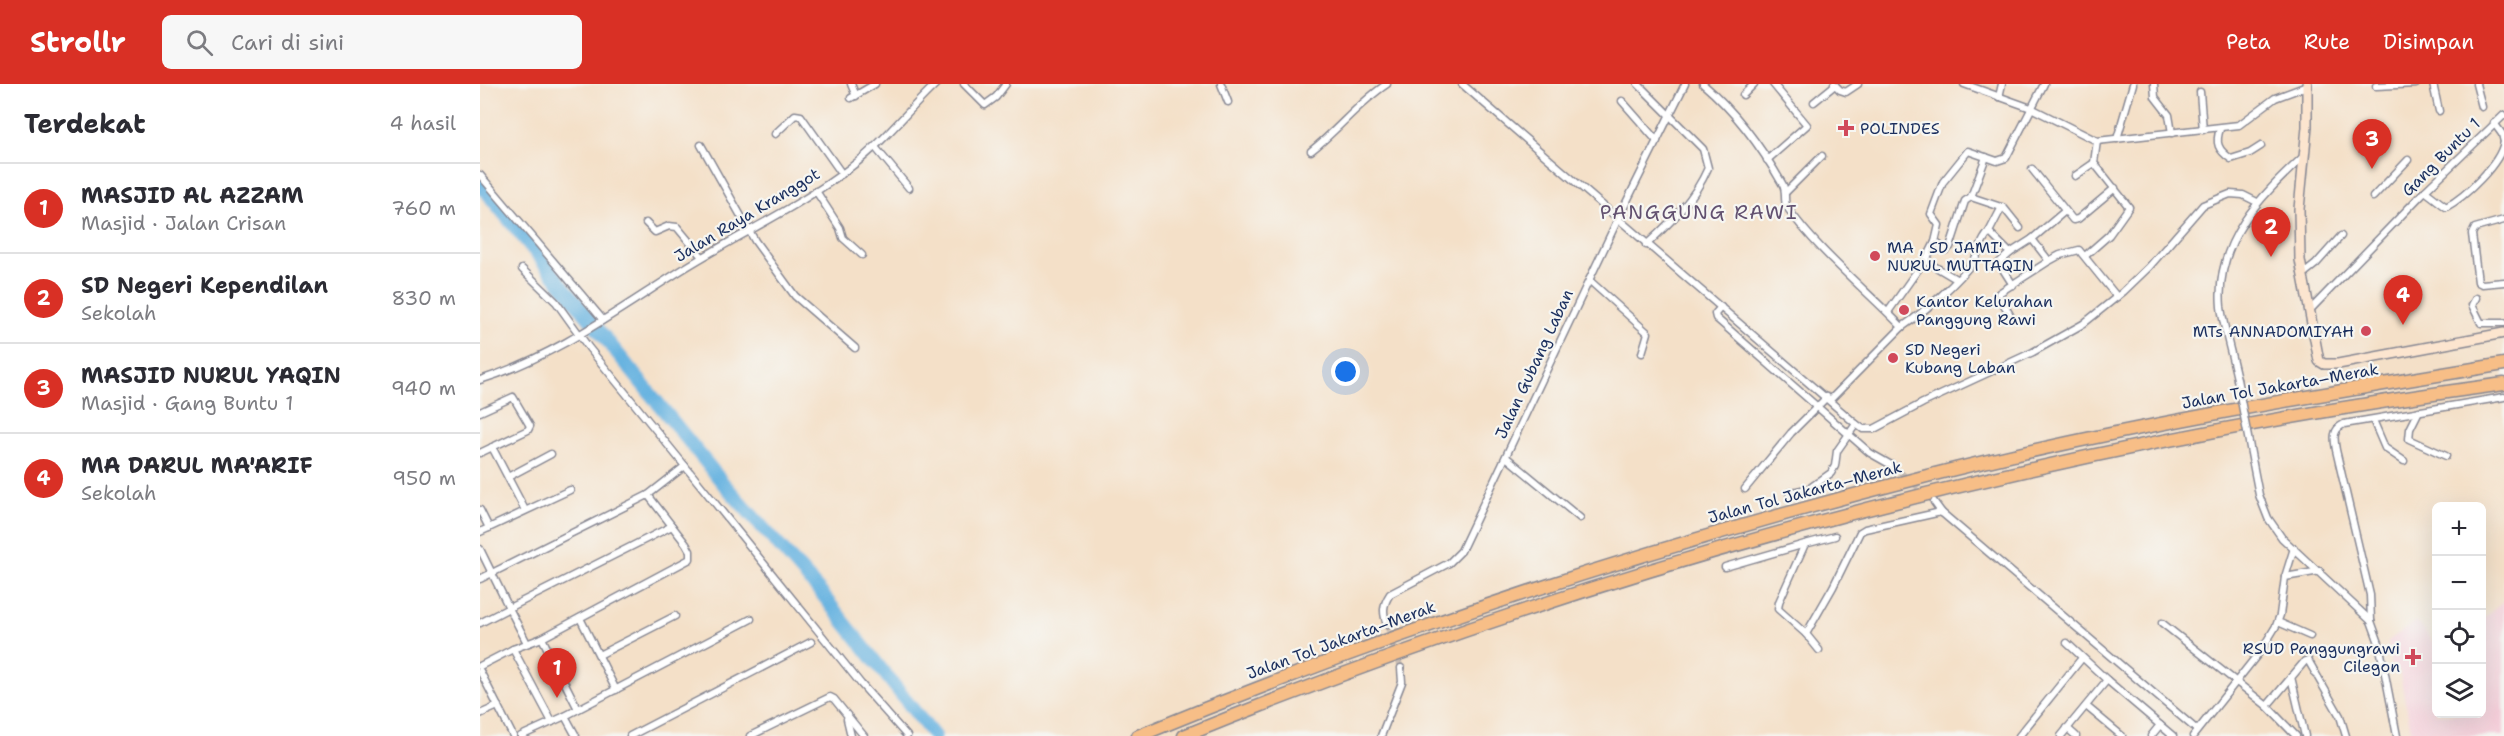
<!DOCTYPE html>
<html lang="id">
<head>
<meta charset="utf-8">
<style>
	:root { --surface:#fff; --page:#f7f7f7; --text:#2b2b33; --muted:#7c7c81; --line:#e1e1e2; --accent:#d93025 }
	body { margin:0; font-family:"Shantell Sans",sans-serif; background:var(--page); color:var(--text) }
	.controls { position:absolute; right:18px; bottom:18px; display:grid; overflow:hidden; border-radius:9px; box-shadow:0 6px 24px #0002 }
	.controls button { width:54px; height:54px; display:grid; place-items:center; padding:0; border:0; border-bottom:2px solid var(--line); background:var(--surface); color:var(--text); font:30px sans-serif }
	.you { position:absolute; left:866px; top:288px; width:21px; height:21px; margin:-15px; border:4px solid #fff; border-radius:50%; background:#1a73e8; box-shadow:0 0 0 9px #1a73e833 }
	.badge { display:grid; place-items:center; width:39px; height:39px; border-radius:50%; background:var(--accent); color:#fff; font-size:20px; font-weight:700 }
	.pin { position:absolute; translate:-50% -50px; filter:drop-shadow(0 2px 3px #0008) }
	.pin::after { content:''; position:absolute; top:32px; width:21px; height:18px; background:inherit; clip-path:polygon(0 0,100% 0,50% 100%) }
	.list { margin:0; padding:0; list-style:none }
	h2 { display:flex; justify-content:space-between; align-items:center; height:78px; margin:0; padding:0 24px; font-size:26px }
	h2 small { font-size:20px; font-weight:400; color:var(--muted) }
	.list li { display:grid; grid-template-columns:39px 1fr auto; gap:18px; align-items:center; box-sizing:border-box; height:90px; padding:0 24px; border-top:2px solid var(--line) }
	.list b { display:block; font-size:22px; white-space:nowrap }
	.list p { margin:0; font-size:20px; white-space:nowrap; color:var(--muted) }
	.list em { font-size:20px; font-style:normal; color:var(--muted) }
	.icon { flex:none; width:33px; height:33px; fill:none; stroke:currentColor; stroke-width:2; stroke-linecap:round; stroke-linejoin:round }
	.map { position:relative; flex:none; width:2024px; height:652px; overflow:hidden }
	header { display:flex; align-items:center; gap:36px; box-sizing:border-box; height:84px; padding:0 30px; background:var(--accent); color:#fff }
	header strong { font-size:28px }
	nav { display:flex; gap:33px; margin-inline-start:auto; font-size:21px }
	.search { width:420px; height:54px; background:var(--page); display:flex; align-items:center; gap:15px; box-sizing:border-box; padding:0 21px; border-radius:9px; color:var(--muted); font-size:22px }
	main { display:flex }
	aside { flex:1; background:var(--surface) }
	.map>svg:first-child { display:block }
</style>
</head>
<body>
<header>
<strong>Strollr</strong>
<div class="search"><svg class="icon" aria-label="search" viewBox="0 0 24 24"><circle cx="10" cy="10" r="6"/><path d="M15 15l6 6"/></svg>Cari di sini</div>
<nav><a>Peta</a><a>Rute</a><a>Disimpan</a></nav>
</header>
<main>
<aside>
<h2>Terdekat<small>4 hasil</small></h2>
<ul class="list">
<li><span class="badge">1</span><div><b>MASJID AL AZZAM</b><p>Masjid · Jalan Crisan</p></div><em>760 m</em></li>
<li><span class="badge">2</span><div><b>SD Negeri Kependilan</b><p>Sekolah</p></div><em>830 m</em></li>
<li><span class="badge">3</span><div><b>MASJID NURUL YAQIN</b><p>Masjid · Gang Buntu 1</p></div><em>940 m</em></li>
<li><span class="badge">4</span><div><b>MA DARUL MA'ARIF</b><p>Sekolah</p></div><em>950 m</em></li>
</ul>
</aside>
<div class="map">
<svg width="2024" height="652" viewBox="0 0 2024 652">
	<rect width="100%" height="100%" fill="#f6f6f2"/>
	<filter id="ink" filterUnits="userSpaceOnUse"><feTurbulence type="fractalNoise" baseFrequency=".0167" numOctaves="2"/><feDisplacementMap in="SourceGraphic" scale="12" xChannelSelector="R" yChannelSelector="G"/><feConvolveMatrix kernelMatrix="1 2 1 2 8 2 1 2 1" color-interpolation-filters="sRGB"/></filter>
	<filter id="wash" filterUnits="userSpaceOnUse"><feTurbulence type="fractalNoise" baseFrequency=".008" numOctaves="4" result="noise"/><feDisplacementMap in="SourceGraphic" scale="24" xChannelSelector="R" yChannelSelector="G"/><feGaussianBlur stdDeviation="1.35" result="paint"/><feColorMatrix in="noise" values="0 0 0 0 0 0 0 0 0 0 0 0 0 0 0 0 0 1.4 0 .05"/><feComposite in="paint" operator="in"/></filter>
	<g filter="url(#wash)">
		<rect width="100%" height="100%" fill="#f4e0c8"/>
		<polygon fill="#f5cfda" points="2024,517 2024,652 1932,652 1919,586 1911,585 1908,557 1937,537 1956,562 1956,630 2002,630 2002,536"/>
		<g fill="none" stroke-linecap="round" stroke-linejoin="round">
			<polyline stroke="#67b3e0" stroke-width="14" points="0,100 242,398 342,510 454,652"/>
		</g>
	</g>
	<g filter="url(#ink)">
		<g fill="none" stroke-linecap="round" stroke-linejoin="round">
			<g stroke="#c9bdb3" stroke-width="6" stroke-dasharray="6 3" stroke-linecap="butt">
				<polyline points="1413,382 1447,411"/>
				<polyline points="907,541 921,584"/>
			</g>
			<g stroke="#888893" stroke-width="9">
				<g id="street">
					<polyline points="371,0 376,12"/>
					<polyline points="484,0 505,21 516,13 526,0"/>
					<polyline points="741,0 748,18"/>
					<polyline points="982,0 1376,340 1383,345 1394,345 1443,319 1553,268 1603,240 1643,208 1669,183 1723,121 1750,110 1763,111 1777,118"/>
					<path d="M1158 0 1223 65 1228 84C1214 116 1191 138 1166 161"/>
					<path d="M1223 0C1256 28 1282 64 1303 101 1307 109 1303 116 1307 123 1336 165 1386 206 1422 243L1350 316"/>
					<polyline points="1354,0 1360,6 1366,8 1378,0"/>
					<polyline points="1484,0 1551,24 1617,57 1759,41 1795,14 1827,2"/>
					<polyline points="1674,0 1675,13 1689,31 1692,49"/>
					<polyline points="1953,0 1959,27"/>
					<polyline points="1996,0 2002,23"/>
					<polyline points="1896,2 1936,0"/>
					<polyline points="1720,8 1723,46"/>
					<polyline points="1263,11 1274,0"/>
					<polyline points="1519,13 1522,0"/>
					<polyline points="371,14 395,0"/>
					<polyline points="1142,17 1177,57"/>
					<polyline points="1334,18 1355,1"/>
					<polyline points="2014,39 2022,50 2024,58"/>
					<path d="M1740 45C1735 59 1738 66 1751 75L1770 69 1781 62"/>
					<polyline points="295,50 315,31 321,32 362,90"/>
					<polyline points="1637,55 1653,0"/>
					<polyline points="221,61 275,157 315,212 375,264"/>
					<polyline points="395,63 429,104"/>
					<path d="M831 67C859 45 878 19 907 0"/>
					<polyline points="1506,73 1491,113 1524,124 1540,144"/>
					<polyline points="1287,76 1327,41 1293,0"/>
					<polyline points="1552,85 1593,136 1598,135 1635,104"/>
					<polyline points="0,91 123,236"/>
					<polyline points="1595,92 1614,79"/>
					<polyline points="336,107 360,144 363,154 382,171"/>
					<path d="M1945 107 1966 123C1985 113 2020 80 2024 58"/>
					<polyline points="1306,108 1342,72"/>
					<polyline points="1893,113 1928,76"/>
					<polyline points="1522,123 1509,148 1530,169 1552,155 1585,127"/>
					<polyline points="2024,136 1995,144 1992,150 1998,198 2002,200 2024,198"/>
					<polyline points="166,139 175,148 189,142 197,143 222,173"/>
					<polyline points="1552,155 1569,177 1580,171 1599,166 1637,213"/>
					<polyline points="1455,158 1466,166 1470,163 1485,117 1491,113"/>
					<polyline points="1530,169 1519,179 1533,201"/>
					<polyline points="1605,172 1629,151 1649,123 1614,79 1617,57"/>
					<polyline points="1444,176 1476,195"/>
					<polyline points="1822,191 1836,180 1861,152"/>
					<polyline points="1109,196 1168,249 1162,269"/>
					<polyline points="1996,214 1992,221 2001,239 2024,239"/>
					<polyline points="1241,223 1235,230 1236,234 1390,369 1413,382"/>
					<polyline points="1830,226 1945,107 2024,31"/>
					<polyline points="1408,228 1449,170 1455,158 1459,141 1451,130 1463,98 1488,67 1517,77 1526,74 1564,0"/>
					<polyline points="1530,231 1519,212 1519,209 1569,177"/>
					<path d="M1422 243C1444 228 1479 198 1494 176 1500 167 1500 158 1509 148"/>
					<path d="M1757 295C1752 271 1744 246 1741 223 1735 157 1780 113 1824 72"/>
					<path d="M0 296C74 273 135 228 200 187 257 151 318 124 371 83 403 59 427 27 456 0"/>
					<polyline points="1939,327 1930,345 1929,355 1966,372"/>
					<polyline points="0,328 33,313 50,342 48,346 0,369"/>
					<polyline points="1893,336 1905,364 1924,377"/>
					<polyline points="12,363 45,426"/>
					<polyline points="1026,373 1100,434"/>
					<polyline points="1773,380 1779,411 1788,434 1802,454 1891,537 1899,559 1917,652"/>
					<polyline points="205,382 381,600 427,652"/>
					<polyline points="28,393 71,370"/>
					<polyline points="1265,405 1311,349 1347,313"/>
					<polyline points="1309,409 1330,404 1351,389 1355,382 1357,367 1376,340"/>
					<polyline points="1454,418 1462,429"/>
					<polyline points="0,426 9,444"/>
					<polyline points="0,448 90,406"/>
					<polyline points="0,465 29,524 0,539"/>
					<polyline points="1245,483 1325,460"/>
					<polyline points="1805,493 1840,487"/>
					<polyline points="0,495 168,411 205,382 109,264 76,218 42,185"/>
					<polyline points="100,534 136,606"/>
					<path d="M1891 537 1890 511 1856 366C1854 355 1852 346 1864 340L2024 313"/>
					<polyline points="1798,538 1830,552"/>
					<polyline points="1682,539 1787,622 1816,652"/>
					<path d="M907 541C903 529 902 522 910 510L969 479 981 467 1138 135 1205 0"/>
					<polyline points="1326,550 1298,525 1299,518 1325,460 1355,452"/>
					<polyline points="62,554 98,625"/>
					<polyline points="47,559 29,524 192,442"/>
					<polyline points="1587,559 1627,596 1693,652"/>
					<polyline points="33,565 72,638"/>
					<polyline points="1339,566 1326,550 1353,503 1380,448 1385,445 1461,428 1717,646"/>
					<polyline points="119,571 195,532"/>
					<polyline points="0,582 33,565 62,554 210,475 210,467 206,460 168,411"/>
					<polyline points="0,587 33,652"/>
					<polyline points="1811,593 1825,652"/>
					<polyline points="1606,622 1642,652"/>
					<polyline points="1787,622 1825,577 1828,576 1860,632 1866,652"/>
					<polyline points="0,630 18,622"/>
					<polyline points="85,632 96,652"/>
					<polyline points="367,635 371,652"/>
					<polyline points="1587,644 1596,652"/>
					<polyline points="41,652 85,632 271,535"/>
					<polyline points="150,652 331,558"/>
					<polyline points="270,652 350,613 354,615 384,652"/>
					<polyline points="901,652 922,598 921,584"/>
					<polyline points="1539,652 1602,574"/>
					<polyline points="1581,652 1627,596"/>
					<polyline points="1671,652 1680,641"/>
					<polyline points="1713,652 1782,565 1796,542 1800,531 1805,493 1814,464"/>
				</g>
			</g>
			<g stroke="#888893" stroke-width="12">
				<polyline id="secondary" points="1827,0 1827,43 1819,125 1820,176 1839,277 1844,280 1858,280 2024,249"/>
			</g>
			<g stroke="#888893" stroke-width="15">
				<g id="highway">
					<path d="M658 652C913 547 1175 461 1443 393 1634 344 1829 312 2024 280"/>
					<path d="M704 652C1127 480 1571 361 2024 300"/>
				</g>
			</g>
			<use href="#street" stroke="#fff" stroke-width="6"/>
			<use href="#secondary" stroke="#fce5cf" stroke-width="9"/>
			<use href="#highway" stroke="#f7be87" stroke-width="12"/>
			<g stroke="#888893" stroke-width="9" stroke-linecap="butt">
				<polyline id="street-bridge" points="1757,295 1773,380"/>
			</g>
			<use href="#street-bridge" stroke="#fff" stroke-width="6"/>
		</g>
	</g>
	<g fill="#d1495b" stroke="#f6f6f2" stroke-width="2">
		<path d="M1363 35h6v6h6v6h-6v6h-6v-6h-6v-6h6z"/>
		<circle cx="1395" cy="172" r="6"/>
		<circle cx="1424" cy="226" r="6"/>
		<circle cx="1886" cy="247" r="6"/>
		<circle cx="1413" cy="274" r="6"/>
		<path d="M1930 564h6v6h6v6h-6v6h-6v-6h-6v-6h6z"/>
	</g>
	<g text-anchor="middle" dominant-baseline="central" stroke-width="4.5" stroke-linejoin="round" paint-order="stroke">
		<g font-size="16" fill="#1b2f5e" stroke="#f6f6f2" text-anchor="start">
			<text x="1380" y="44">POLINDES</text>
			<text x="1407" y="163">MA , SD JAMI'<tspan x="1407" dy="18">NURUL MUTTAQIN</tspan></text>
			<text x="1436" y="217">Kantor Kelurahan<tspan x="1436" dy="18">Panggung Rawi</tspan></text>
			<text x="1874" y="247" text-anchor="end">MTs ANNADOMIYAH</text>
			<text x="1425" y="265">SD Negeri<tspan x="1425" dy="18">Kubang Laban</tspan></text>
			<text x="1920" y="564" text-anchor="end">RSUD Panggungrawi<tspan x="1920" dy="18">Cilegon</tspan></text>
		</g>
		<g font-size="16" fill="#1b2f5e" stroke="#f6f6f2">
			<text transform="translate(1961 73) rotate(-45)">Gang Buntu 1</text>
			<text transform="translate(267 131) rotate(-31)">Jalan Raya Kranggot</text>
			<text transform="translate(1054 280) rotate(-65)">Jalan Gubang Laban</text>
			<text transform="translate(1800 302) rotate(-10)">Jalan Tol Jakarta–Merak</text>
			<text transform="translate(1325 408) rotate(-15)">Jalan Tol Jakarta–Merak</text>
			<text transform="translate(861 556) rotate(-20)">Jalan Tol Jakarta–Merak</text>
		</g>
		<g font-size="20" letter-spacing="1.5" fill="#625170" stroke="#f6f6f2">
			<text x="1219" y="128">PANGGUNG RAWI</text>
		</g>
	</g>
</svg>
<div class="controls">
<button>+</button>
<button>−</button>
<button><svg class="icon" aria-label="locate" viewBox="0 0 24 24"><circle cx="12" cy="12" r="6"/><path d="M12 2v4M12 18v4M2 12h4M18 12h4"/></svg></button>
<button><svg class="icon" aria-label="layers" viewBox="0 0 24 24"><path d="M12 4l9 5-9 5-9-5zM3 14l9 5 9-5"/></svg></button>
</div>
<div class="you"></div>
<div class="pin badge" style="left:77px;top:614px">1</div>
<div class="pin badge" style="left:1791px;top:173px">2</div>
<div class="pin badge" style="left:1892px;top:85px">3</div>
<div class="pin badge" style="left:1923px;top:241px">4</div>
</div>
</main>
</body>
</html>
